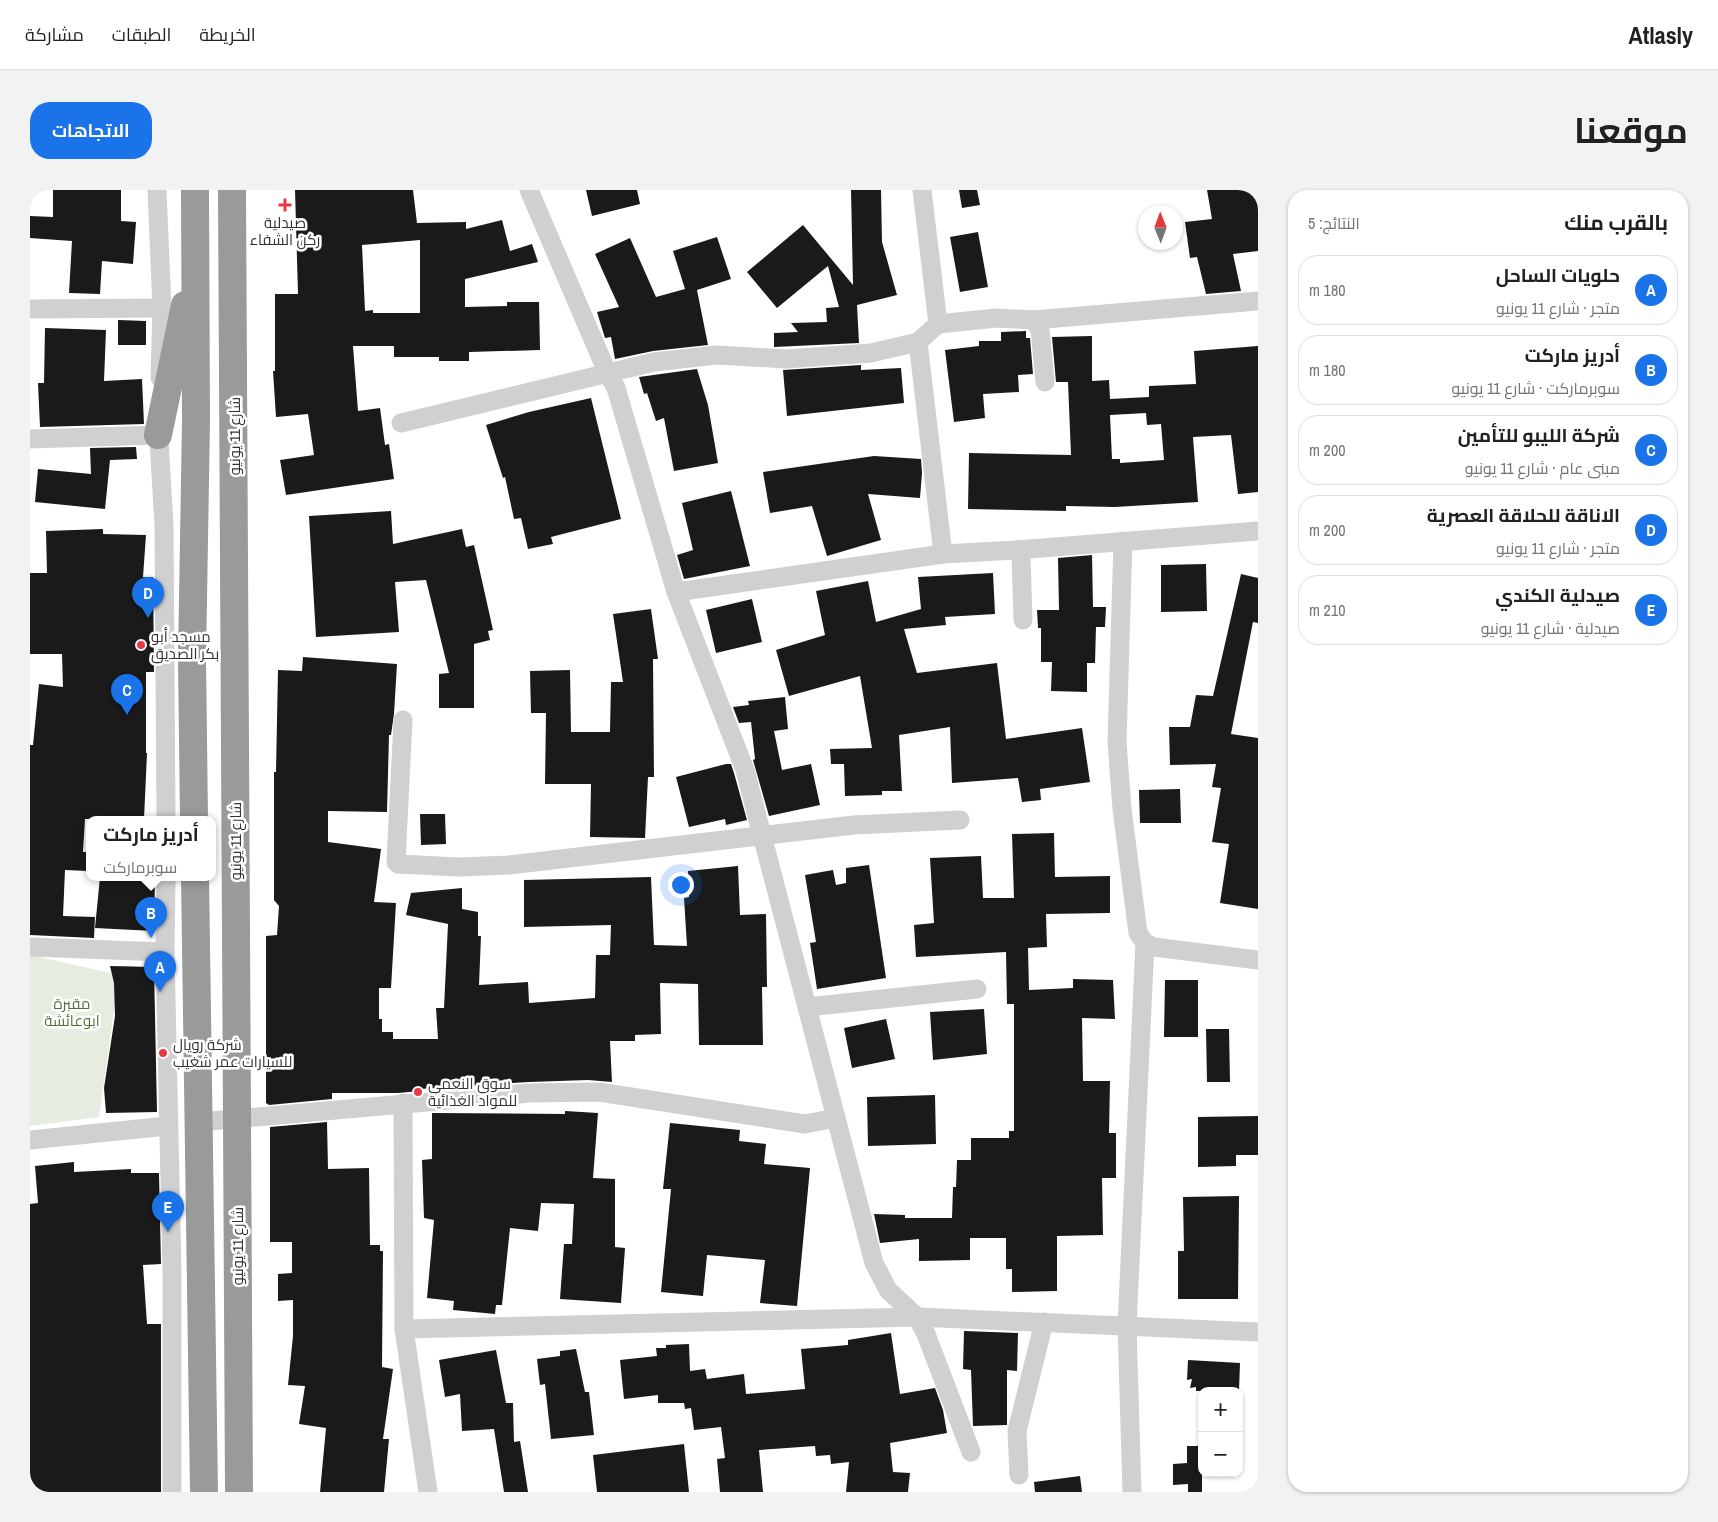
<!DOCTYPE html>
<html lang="ar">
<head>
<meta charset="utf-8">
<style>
	:root { --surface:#fff; --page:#f2f2f2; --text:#202124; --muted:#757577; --line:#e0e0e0; --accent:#1a73e8 }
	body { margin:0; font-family:"Archivo Narrow",Cairo,sans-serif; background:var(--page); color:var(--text); direction:rtl }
	.controls { position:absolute; right:15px; bottom:15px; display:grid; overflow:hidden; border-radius:10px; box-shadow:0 1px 4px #0004 }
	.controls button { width:45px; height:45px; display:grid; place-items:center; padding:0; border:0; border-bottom:1px solid var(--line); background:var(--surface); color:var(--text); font:25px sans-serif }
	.compass { position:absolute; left:1108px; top:15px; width:45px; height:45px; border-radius:50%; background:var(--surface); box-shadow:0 1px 4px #0004; rotate:359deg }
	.you { position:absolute; left:650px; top:694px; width:18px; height:18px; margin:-12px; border:4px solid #fff; border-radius:50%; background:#1a73e8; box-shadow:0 0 0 8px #1a73e833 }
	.badge { display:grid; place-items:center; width:32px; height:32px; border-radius:50%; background:var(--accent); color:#fff; font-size:16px; font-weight:700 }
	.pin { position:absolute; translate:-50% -41px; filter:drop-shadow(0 1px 2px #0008) }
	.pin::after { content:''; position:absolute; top:26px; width:18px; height:15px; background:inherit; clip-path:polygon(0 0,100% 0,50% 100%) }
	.popup { position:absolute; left:56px; top:626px; width:130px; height:65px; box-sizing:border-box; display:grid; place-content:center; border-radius:10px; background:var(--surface); filter:drop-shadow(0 1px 4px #0005); font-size:16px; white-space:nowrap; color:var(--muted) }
	.popup b { font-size:19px; color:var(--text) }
	.popup::after { content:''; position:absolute; left:50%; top:100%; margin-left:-10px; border:10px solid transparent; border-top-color:var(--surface) }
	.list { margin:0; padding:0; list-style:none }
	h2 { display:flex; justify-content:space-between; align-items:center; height:65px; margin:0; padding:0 20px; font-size:21px }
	h2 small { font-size:16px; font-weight:400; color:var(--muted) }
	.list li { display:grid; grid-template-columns:32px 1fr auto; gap:15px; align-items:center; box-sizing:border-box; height:70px; margin:0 10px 10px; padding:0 10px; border:1px solid var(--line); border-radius:20px }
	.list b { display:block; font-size:19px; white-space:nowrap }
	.list p { margin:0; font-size:16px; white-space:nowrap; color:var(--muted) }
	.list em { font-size:16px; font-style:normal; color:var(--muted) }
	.map { position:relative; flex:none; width:1228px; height:1302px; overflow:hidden; direction:ltr; border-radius:20px }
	header { display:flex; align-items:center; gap:30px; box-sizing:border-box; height:70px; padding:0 25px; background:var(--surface); border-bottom:1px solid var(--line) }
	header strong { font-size:24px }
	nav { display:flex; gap:28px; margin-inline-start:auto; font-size:18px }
	.intro { display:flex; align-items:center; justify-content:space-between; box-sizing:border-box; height:120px; padding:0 30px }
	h1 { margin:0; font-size:35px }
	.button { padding:12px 22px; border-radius:20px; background:var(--accent); color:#fff; font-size:18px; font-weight:700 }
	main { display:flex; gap:30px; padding:0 30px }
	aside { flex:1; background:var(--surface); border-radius:20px; box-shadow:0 1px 4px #0004 }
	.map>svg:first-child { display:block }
</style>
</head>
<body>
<header>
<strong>Atlasly</strong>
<nav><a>الخريطة</a><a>الطبقات</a><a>مشاركة</a></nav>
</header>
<div class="intro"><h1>موقعنا</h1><a class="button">الاتجاهات</a></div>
<main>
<aside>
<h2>بالقرب منك<small>النتائج: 5</small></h2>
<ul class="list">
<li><span class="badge">A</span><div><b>حلويات الساحل</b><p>متجر · شارع 11 يونيو</p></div><em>180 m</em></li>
<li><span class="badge">B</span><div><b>أدريز ماركت</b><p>سوبرماركت · شارع 11 يونيو</p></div><em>180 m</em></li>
<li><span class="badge">C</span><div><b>شركة الليبو للتأمين</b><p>مبنى عام · شارع 11 يونيو</p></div><em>200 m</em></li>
<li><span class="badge">D</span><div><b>الاناقة للحلاقة العصرية</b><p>متجر · شارع 11 يونيو</p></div><em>200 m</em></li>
<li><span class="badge">E</span><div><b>صيدلية الكندي</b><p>صيدلية · شارع 11 يونيو</p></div><em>210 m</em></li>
</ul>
</aside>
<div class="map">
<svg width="1228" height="1302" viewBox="0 0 1228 1302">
	<rect width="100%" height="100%" fill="#fff"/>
	<polygon fill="#e6ecdf" points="0,765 89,785 69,927 0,936"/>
	<g fill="#1a1a1a" fill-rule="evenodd">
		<polygon points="23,0 91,0 91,31 106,32 103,74 72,71 70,104 39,103 42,51 0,48 0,26 23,27"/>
		<path d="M265 0H383L387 33 436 32V39L472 30 480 61 502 54 508 72 435 89V117L477 116V112H509L510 160 439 162V171H409V167H364V156H323L328 221 350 218 355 255 359 254 364 289 256 305 250 270 284 265 278 224 246 227 243 181H245V104H268ZM390 50V123H343V120L335 121 332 55Z"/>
		<polygon points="556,0 607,0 610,14 562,26"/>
		<polygon points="821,0 851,0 852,52 867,105 827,115 829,153 744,157 744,143 768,142 761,133 797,132 796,118 809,117 798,76 747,118 717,82 773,35 823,95"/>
		<polygon points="929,0 947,0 950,15 932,18"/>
		<polygon points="1177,0 1228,0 1228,61 1203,64 1211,101 1176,104 1167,67 1160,68 1155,32 1182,29"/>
		<polygon points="948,42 958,97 930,102 920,47"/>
		<polygon points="687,47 701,89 667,100 678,155 623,161 585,169 581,147 575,148 567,122 589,117 565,64 600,48 626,107 655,99 643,61"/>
		<polygon points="88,130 116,131 116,155 88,155"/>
		<polygon points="15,138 76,140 74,191 112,189 114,234 10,237 8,193 14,193"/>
		<polygon points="996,141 996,148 1000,148 1003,184 988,185 989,202 953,204 955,228 924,232 915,160 949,156 949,151 971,151 971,142"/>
		<path d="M1062 146V191L1079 190 1080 209 1119 207V196L1166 194 1164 161 1228 156V302L1208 304 1201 245 1163 247 1168 312 1085 317 1036 316V321L938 319 939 263 1041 265 1038 192H1026L1022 147ZM1116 223 1117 235 1131 234 1134 270 1090 273V269H1082L1080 225Z"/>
		<polygon points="831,175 831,180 871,178 874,213 757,226 753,180"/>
		<polygon points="667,179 678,215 688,273 644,281 634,228 626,231 617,203 614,204 609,187"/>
		<polygon points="561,208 591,329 521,347 523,354 498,359 491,328 484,329 475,287 473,288 456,235 499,222"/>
		<polygon points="106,257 107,269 80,270 75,319 5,312 8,279 61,284 60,258"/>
		<polygon points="844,266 891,269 892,283 890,308 838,304 851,350 797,366 782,316 740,323 733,282"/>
		<polygon points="701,301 720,376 654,389 647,365 663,360 652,313"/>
		<polygon points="361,321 363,354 432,339 436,357 444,355 463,440 458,441 460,450 444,454 444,518 409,518 409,484 419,483 396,390 365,392 369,442 286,447 279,326"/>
		<polygon points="73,339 73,344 116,345 113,387 123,387 124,482 116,482 116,563 117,563 114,629 55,629 53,662 59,662 58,681 35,680 33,726 65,727 64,748 0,745 0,555 3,555 9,494 33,497 32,464 0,464 0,383 17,383 16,341"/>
		<polygon points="1062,365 1063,417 1076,417 1075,437 1066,437 1065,473 1057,473 1057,502 1021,501 1022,472 1011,472 1011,438 1008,438 1007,420 1029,420 1028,368"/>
		<polygon points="1176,374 1177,421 1131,422 1131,375"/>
		<polygon points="963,383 965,424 915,427 916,435 874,439 887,483 967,473 976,549 1052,538 1060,592 1010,599 1011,610 992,612 988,588 922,593 920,537 869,545 872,601 852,601 852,605 815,606 814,574 801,574 800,559 842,558 830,486 759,506 746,460 795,445 786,401 838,391 846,432 891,419 888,387"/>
		<polygon points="1211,384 1228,388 1228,433 1223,432 1201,544 1228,548 1228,719 1190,713 1199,654 1182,652 1191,598 1182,597 1186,574 1140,575 1139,537 1160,537 1166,505 1183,506"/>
		<polygon points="722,409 732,452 686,463 676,420"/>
		<polygon points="621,419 628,469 623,469 624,587 618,587 615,648 560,647 561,594 515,594 516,523 501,523 500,481 540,480 541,542 580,542 581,492 593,492 583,424"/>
		<polygon points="273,467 367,474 364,524 361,545 359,545 357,622 298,621 298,652 351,659 344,712 366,713 361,798 349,798 349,829 352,829 352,842 363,842 363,849 408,849 406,818 414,818 418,734 376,725 381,703 432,698 432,719 448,722 448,746 451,746 449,795 498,792 499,813 565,808 566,765 580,765 581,735 494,737 494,690 621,687 624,755 657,756 654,708 659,707 658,681 708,676 710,725 736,724 737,797 732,797 733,855 669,855 668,794 630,793 631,844 605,845 605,851 580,851 582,892 558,890 499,892 390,899 390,901 368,903 302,903 302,909 239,915 236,913 236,746 247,745 249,716 244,710 244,582 246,582 248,480 272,481"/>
		<polygon points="755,507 758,539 744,541 752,580 781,574 790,615 739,626 723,570 725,569 721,532 709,533 703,517 719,515 718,511"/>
		<polygon points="696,574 701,574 704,583 717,630 696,635 695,629 659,637 646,587"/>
		<polygon points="1150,599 1151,633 1110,633 1109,600"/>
		<polygon points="390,624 415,624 416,654 391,655"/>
		<polygon points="1024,643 1025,687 1080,686 1080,723 1016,724 1017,757 998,758 999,800 1043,798 1043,789 1083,790 1085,829 1052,828 1053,891 1080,891 1079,943 1086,943 1086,988 1072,988 1073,1045 1027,1046 1027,1101 982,1102 982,1079 976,1079 976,1048 940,1048 940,1070 889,1071 889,1049 850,1053 844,1024 875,1025 875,1028 922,1028 923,997 926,997 927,970 941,970 941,948 979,948 979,941 984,941 984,814 977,814 976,762 886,767 884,735 904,733 900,668 951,666 953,708 984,708 982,644"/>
		<polygon points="839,675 856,788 787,799 780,753 786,752 775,685 803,680 806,695 816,693 816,678"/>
		<polygon points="70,687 125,688 124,741 65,738"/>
		<polygon points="80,776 124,777 127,922 76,923 74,898 85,826 84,793"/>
		<polygon points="1135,790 1168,790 1168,847 1134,847"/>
		<polygon points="954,819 957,864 903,870 900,822"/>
		<polygon points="856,829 865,869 822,878 814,838"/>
		<polygon points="1176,839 1199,839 1200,892 1177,892"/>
		<polygon points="905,905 906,954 838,956 837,907"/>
		<polygon points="535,921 568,923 563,988 585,989 585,1057 595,1058 591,1113 530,1109 534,1054 542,1054 544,1014 511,1013 508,1041 480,1038 472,1115 466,1115 465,1124 423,1120 424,1111 397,1108 404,1030 394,1028 392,970 402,969 402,923 535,924"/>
		<polygon points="1228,926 1228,965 1206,965 1206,976 1168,977 1168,927"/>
		<polygon points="297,932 298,979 339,978 340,1055 350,1055 350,1061 353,1061 352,1177 363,1179 353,1249 359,1249 354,1302 290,1302 296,1238 269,1234 275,1196 258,1195 263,1146 263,1110 248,1111 248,1084 262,1083 262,1052 240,1052 240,937"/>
		<polygon points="640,933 710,940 709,951 736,954 734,974 780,978 767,1116 730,1113 735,1070 677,1065 673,1106 631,1102 641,999 633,999"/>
		<polygon points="44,972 44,982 101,979 101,983 129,983 131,1074 113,1075 117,1134 131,1134 131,1302 0,1302 0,1014 8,1013 5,976"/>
		<polygon points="1209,1006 1208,1109 1148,1109 1148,1061 1154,1061 1153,1007"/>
		<polygon points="934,1141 988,1143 987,1181 977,1180 977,1235 943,1236 941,1180 933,1179"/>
		<polygon points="861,1143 870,1204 905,1198 913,1220 917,1243 860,1253 863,1282 880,1283 878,1302 816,1302 819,1272 801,1274 800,1265 786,1266 785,1256 729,1260 733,1302 690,1302 687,1269 695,1268 691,1237 664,1240 661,1218 655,1219 654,1213 628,1213 628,1205 594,1209 590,1170 627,1166 626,1158 636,1158 636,1155 659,1154 660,1181 675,1179 677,1189 714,1184 716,1204 775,1199 771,1159 818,1155 818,1150"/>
		<polygon points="546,1159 555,1202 559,1202 564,1245 521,1249 515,1194 510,1195 507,1169 530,1166 530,1161"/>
		<polygon points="466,1160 476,1213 483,1213 484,1252 490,1251 498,1302 474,1302 464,1239 432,1241 430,1204 415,1207 409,1170"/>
		<polygon points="1158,1170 1210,1173 1209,1201 1166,1201 1166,1197 1160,1198 1162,1189 1157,1190"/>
		<polygon points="654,1254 659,1302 567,1302 563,1265"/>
		<polygon points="1157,1256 1172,1256 1172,1302 1158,1302 1158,1294 1143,1295 1143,1274 1157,1273"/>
		<polygon points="1050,1286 1052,1302 1005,1302 1004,1292"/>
	</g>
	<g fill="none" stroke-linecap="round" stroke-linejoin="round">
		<g stroke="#d0d0d0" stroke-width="19">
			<polyline points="127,0 132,118 130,188"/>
			<polyline points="499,0 577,182 586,198 646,402 715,580 806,928"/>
			<polyline points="892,0 908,134"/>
			<polyline points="0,119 132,118"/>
			<polyline points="1003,130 1228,111"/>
			<polyline points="888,152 913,364"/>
			<polyline points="128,233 134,336 136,629"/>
			<polyline points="371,233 624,172 687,165 756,169 841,163 888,152 908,134 967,128 1003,130 1010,139 1015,192"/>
			<polyline points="0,249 128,245"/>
			<polyline points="1093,351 1087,552 1092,619 1108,743 1115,753 1124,757 1228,770"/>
			<polyline points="986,360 1228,341"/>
			<polyline points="646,402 913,364 986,360 991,366 993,430"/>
			<polyline points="373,530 366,672 368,674 429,677 479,675 824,635 930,630"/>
			<polyline points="136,687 135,762 142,1084 142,1302"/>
			<polyline points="0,757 135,762"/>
			<polyline points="777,817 947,799"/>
			<polyline points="373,913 374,1139 398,1302"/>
			<polyline points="170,932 499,903 569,902 775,934 806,928 844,1073 858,1100 887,1127 896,1144 941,1262"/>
			<polyline points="0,950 137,936"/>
			<polyline points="374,1139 887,1127 1228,1142"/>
			<polyline points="989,1285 987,1241 1014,1132"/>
			<polyline points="1102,1302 1097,1136 1115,753"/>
		</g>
		<g stroke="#9a9a9a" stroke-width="28">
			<polyline points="202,0 209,1302"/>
			<polyline points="128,245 155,115"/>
			<polyline points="164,629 162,469 166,231 165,0"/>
			<polyline points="165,687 174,1302"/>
		</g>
	</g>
	<g fill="#e63946" stroke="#fff" stroke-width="2">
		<path d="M252.5 7.5h5v5h5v5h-5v5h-5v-5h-5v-5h5z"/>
		<circle cx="111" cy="455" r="5"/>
		<circle cx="133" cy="863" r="5"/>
		<circle cx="388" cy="902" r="5"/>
	</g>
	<g text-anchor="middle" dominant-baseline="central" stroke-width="5" stroke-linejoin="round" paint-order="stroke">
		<g font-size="15" fill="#333" stroke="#fff" text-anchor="start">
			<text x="255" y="32" text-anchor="middle">صيدلية<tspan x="255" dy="17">ركن الشفاء</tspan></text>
			<text x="121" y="446">مسجد أبو<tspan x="121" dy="17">بكر الصديق</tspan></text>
			<text x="143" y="854">شركة رويال<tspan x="143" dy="17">للسيارات عمر شغيب</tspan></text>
			<text x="398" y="893">سوق النعمي<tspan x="398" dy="17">للمواد الغذائية</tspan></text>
		</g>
		<g font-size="15" fill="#333" stroke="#fff">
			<text transform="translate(204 246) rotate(-90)">شارع 11 يونيو</text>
			<text transform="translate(205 651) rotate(-90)">شارع 11 يونيو</text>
			<text transform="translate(207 1056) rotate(-90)">شارع 11 يونيو</text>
		</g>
		<g font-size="15" fill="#56703f" stroke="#fff">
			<text x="42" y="813">مقبرة<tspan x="42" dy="17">ابوعائشة</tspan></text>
		</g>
	</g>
</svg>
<div class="controls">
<button>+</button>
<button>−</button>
</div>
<svg class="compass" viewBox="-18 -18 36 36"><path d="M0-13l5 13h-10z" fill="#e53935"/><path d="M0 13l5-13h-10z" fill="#757577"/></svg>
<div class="you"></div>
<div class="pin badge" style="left:130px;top:802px">A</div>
<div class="pin badge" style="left:121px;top:748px">B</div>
<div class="popup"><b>أدريز ماركت</b>سوبرماركت</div>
<div class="pin badge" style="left:97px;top:525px">C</div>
<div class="pin badge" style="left:118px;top:428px">D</div>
<div class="pin badge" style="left:138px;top:1042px">E</div>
</div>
</main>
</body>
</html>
